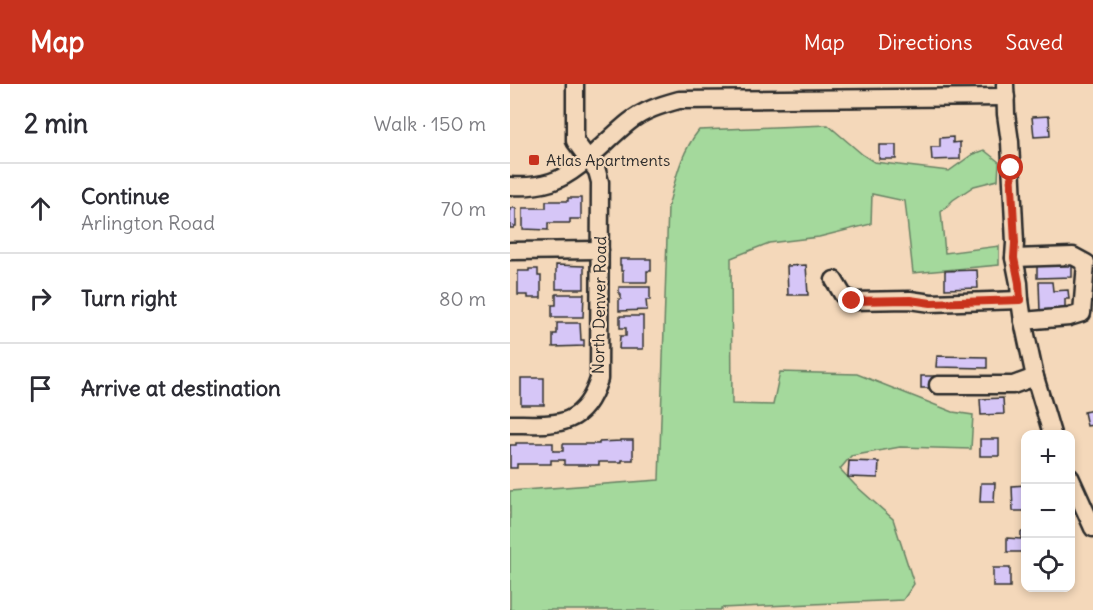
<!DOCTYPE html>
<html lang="en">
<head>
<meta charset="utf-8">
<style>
	:root { --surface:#fff; --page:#f2f2f3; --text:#2b2b33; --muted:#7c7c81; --line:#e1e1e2; --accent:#c8321e }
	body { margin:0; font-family:Delius,sans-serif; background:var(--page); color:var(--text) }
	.controls { position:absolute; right:18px; bottom:18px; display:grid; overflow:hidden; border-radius:12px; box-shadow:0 3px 9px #0003 }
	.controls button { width:54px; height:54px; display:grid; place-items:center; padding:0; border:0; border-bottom:2px solid var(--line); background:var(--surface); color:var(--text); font:30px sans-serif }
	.stop { position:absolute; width:18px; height:18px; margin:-14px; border:4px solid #c8321e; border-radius:50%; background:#fff }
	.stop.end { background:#c8321e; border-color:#fff; box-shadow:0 2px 6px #0008 }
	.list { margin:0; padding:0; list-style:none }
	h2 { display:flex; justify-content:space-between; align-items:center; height:78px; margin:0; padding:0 24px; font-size:26px }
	h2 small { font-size:20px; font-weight:400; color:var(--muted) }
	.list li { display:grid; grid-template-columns:39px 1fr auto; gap:18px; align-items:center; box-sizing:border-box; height:90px; padding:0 24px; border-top:2px solid var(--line) }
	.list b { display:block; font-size:22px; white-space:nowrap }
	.list p { margin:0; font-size:20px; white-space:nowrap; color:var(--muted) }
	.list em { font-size:20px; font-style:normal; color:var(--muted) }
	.icon { flex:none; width:33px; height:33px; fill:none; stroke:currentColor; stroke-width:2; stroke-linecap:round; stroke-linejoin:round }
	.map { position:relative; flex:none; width:583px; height:526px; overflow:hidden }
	header { display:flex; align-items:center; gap:36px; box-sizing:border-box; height:84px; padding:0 30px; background:var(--accent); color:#fff }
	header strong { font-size:28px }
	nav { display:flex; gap:33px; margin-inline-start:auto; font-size:21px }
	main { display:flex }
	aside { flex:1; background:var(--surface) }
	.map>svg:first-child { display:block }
</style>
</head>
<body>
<header>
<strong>Map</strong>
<nav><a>Map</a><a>Directions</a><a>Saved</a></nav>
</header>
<main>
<aside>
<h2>2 min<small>Walk · 150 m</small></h2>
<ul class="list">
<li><svg class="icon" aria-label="ahead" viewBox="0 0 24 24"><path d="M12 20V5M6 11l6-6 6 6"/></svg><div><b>Continue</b><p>Arlington Road</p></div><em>70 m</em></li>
<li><svg class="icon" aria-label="right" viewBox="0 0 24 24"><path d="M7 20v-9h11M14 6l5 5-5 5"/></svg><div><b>Turn right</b></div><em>80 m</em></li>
<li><svg class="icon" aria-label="arrive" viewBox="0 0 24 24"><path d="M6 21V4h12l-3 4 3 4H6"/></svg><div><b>Arrive at destination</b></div></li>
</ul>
</aside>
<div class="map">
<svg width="583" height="526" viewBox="0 0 583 526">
	<rect width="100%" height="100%" fill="#f4d8ba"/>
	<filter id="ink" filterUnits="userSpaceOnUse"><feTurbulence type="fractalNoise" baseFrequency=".0167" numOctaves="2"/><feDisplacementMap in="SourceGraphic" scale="12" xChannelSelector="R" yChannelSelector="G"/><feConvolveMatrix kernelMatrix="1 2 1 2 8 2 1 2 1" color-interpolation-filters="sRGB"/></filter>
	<g filter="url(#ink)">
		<path fill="#a4d99c" stroke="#688264" stroke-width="1.5" d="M318 41 353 71 364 78 439 87 463 70 474 66 489 78 488 96 464 102 443 116 431 128 435 169 489 162V181L403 189 395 117 362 110 361 140 309 153 259 159 221 174 222 320 263 321 270 288 347 290 443 328 463 331 461 365 390 363 341 372 330 385 345 401 383 435 404 500 393 516 211 524V526H0V407L149 396 158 123C166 94 170 70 189 46Z"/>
		<g fill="#d6c6f7" stroke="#2b2b2b" stroke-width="1.5">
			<polygon points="539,32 540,52 524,53 522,33"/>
			<polygon points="443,53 443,59 450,58 450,75 422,76 421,63 430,63 430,54"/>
			<rect x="369" y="61" width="17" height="14"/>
			<polygon points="58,114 71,114 71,135 60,135 60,139 38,139 38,146 13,145 13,124 36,124 36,117 58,117"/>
			<polygon points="0,124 6,124 6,142 4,142 4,144 0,144"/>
			<polygon points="110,175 141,175 141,187 137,187 137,198 113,198 113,187 111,187 111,181 110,181"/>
			<polygon points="562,175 562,193 527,194 527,176"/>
			<polygon points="46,181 74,182 74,205 46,205"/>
			<polygon points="296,181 298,211 278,211 277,182"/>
			<polygon points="19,185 28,185 28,192 31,192 31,214 18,214 18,211 8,211 8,187 19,187"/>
			<polygon points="467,186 468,204 435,205 435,187"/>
			<polygon points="529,198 542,198 543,207 558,206 559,215 555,215 555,227 530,228"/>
			<polygon points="109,203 140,203 140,216 136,216 137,226 109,227 109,215 111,215 111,210 109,210"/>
			<polygon points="46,210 74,210 73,233 42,233 42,221 46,221"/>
			<polygon points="110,232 133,232 133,265 109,265 110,252 116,252 116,244 110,244"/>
			<polygon points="47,239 70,239 71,256 74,256 74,262 43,263 43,250 47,250"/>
			<polygon points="427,272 477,273 477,284 426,283"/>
			<polygon points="411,292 424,292 423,304 411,304"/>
			<rect x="11" y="294" width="23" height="27"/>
			<polygon points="493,314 494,330 471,331 470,315"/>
			<polygon points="583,326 583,341 577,342 574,328"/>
			<rect x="470" y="355" width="19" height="17"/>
			<polygon points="111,356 123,356 123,376 112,376 112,378 89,378 89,381 54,381 54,376 41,376 41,380 7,380 7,384 0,384 0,361 6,361 6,359 43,359 43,367 53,367 53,360 89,360 89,358 111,357"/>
			<polygon points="339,377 369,378 368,394 338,393"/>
			<polygon points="471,399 485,399 484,418 470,418"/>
			<polygon points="516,401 516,427 503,427 502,402"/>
			<polygon points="511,448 516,448 516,468 497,468 497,454 511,455"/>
			<rect x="483" y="484" width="17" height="19"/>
		</g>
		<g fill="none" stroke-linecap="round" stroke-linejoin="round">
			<g stroke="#2b2b2b" stroke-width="21">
				<g id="minor">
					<polyline points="495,0 496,30 500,58 505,159 504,174 509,199 510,216 513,237 525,293 542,350"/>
					<path d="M0 102C14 103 28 102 41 98 69 89 96 56 119 38 134 26 151 21 169 16L496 13"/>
					<polyline points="0,167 90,166"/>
					<polyline points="504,174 563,172 576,179 572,229 559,233 513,237"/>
					<polyline points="324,196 333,211 342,217 400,216 421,219 510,216"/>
					<polyline points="428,301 503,301 525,293"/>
					<path d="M0 340C44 340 73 346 89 295L90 98 87 87 65 57V0"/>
					<polyline points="560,393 583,444"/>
				</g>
			</g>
			<use href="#minor" stroke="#f4d8ba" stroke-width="16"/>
		</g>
	</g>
	<g fill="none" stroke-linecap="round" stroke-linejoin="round" filter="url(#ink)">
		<polyline stroke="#c8321e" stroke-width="8" points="342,217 400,216 421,219 510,216 509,199 504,174 505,159 501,84"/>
	</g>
	<rect fill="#c8321e" stroke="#f4d8ba" stroke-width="2" x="18" y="70" width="12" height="12" rx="3"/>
	<g text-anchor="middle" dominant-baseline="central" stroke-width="4.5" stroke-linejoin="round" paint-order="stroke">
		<g font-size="16" fill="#2b2b2b" stroke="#f4d8ba" text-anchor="start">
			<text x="36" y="76">Atlas Apartments</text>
		</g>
		<g font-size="16" fill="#2b2b2b" stroke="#f4d8ba">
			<text transform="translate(89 221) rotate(-89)">North Denver Road</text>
		</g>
	</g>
</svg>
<div class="controls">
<button>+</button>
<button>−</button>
<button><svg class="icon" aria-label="locate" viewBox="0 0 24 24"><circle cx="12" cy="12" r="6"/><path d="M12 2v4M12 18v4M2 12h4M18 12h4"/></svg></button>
</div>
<div class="stop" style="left:501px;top:84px"></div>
<div class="stop end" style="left:342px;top:217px"></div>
</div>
</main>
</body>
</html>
